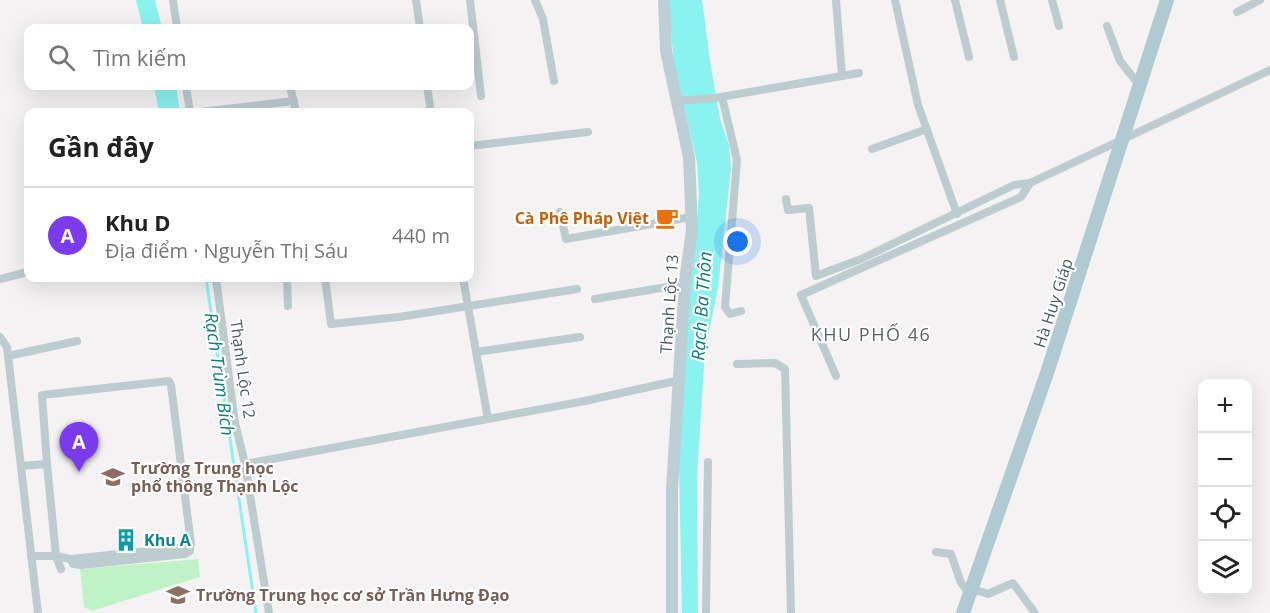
<!DOCTYPE html>
<html lang="vi">
<head>
<meta charset="utf-8">
<style>
	:root { --surface:#fff; --page:#f6f6f6; --text:#222; --muted:#767676; --line:#e0e0e0; --accent:#7c3aed }
	body { margin:0; font-family:"Open Sans",sans-serif; background:var(--page); color:var(--text) }
	.controls { position:absolute; right:18px; bottom:18px; display:grid; overflow:hidden; border-radius:12px; box-shadow:0 6px 24px #0002 }
	.controls button { width:54px; height:54px; display:grid; place-items:center; padding:0; border:0; border-bottom:2px solid var(--line); background:var(--surface); color:var(--text); font:30px sans-serif }
	.you { position:absolute; left:738px; top:242px; width:21px; height:21px; margin:-15px; border:4px solid #fff; border-radius:50%; background:#1a73e8; box-shadow:0 0 0 9px #1a73e833 }
	.badge { display:grid; place-items:center; width:39px; height:39px; border-radius:50%; background:var(--accent); color:#fff; font-size:20px; font-weight:700 }
	.pin { position:absolute; translate:-50% -50px; filter:drop-shadow(0 2px 3px #0008) }
	.pin::after { content:''; position:absolute; top:32px; width:21px; height:18px; background:inherit; clip-path:polygon(0 0,100% 0,50% 100%) }
	.list { margin:0; padding:0; list-style:none }
	h2 { display:flex; justify-content:space-between; align-items:center; height:78px; margin:0; padding:0 24px; font-size:26px }
	h2 small { font-size:20px; font-weight:400; color:var(--muted) }
	.list li { display:grid; grid-template-columns:39px 1fr auto; gap:18px; align-items:center; box-sizing:border-box; height:96px; padding:0 24px; border-top:2px solid var(--line) }
	.list b { display:block; font-size:22px; white-space:nowrap }
	.list p { margin:0; font-size:20px; white-space:nowrap; color:var(--muted) }
	.list em { font-size:20px; font-style:normal; color:var(--muted) }
	.icon { flex:none; width:33px; height:33px; fill:none; stroke:currentColor; stroke-width:2; stroke-linecap:round; stroke-linejoin:round }
	.map { position:relative; flex:none; width:1270px; height:613px; overflow:hidden }
	.search { position:absolute; background:var(--surface); box-shadow:0 6px 24px #0002; left:24px; top:24px; width:450px; height:66px; display:flex; align-items:center; gap:15px; box-sizing:border-box; padding:0 21px; border-radius:12px; color:var(--muted); font-size:22px }
	.panel { position:absolute; background:var(--surface); box-shadow:0 6px 24px #0002; left:24px; top:108px; width:450px; height:174px; border-radius:12px }
	.map>svg:first-child { display:block }
</style>
</head>
<body>
<div class="map">
<svg width="1270" height="613" viewBox="0 0 1270 613">
	<rect width="100%" height="100%" fill="#f4f2f3"/>
	<polygon fill="#bff3c7" points="198,559 200,577 92,611 84,607 80,569"/>
	<g fill="#8af3ef">
		<polygon points="136,0 155,0 162,28 143,28"/>
		<polygon points="668,0 702,0 710,61 720,119 729,145 731,168 718,288 705,351 697,477 698,613 682,613 679,465 682,339 695,252 699,193 697,162 674,64"/>
		<polygon points="154,86 176,86 180,112 159,112"/>
	</g>
	<g fill="none" stroke-linecap="round" stroke-linejoin="round">
		<polyline stroke="#8af3ef" stroke-width="3" points="206,278 256,613"/>
		<g stroke="#bccccf" stroke-width="8">
			<polyline points="173,0 177,28"/>
			<polyline points="416,0 420,28"/>
			<polyline points="470,0 481,96"/>
			<polyline points="535,0 543,19 554,81"/>
			<polyline points="836,0 842,76"/>
			<polyline points="895,0 918,105 957,214"/>
			<polyline points="955,0 969,57"/>
			<polyline points="1000,0 1014,57"/>
			<polyline points="1052,0 1059,26"/>
			<polyline points="1237,12 1260,0"/>
			<polyline points="1107,26 1120,61 1140,86"/>
			<polyline points="186,86 190,112"/>
			<polyline points="290,86 296,112"/>
			<polyline points="427,86 431,112"/>
			<polyline points="722,97 737,160 725,307 730,314 741,311"/>
			<polyline points="675,101 715,98 859,73"/>
			<polyline points="201,112 294,101"/>
			<polyline points="470,146 588,132"/>
			<polyline points="872,149 927,129"/>
			<polyline points="786,199 788,210 809,208 816,276 861,259 1014,185 1030,183 1270,70"/>
			<polyline points="560,212 566,239 691,217"/>
			<polyline points="216,278 235,423 245,464 269,613"/>
			<polyline points="287,278 288,306"/>
			<polyline points="325,278 331,324 399,317 577,289"/>
			<polyline points="463,278 488,419"/>
			<polyline points="0,279 28,272"/>
			<polyline points="595,299 685,284"/>
			<polyline points="0,337 7,347 38,613"/>
			<polyline points="476,352 580,337"/>
			<polyline points="8,356 77,341"/>
			<polyline points="737,364 775,363 785,369 791,613"/>
			<polyline points="836,376 801,295 1021,197 1030,183"/>
			<polyline points="245,464 585,401 680,380"/>
			<polyline points="21,466 47,464 56,556 61,569"/>
			<polyline points="936,552 951,554 961,583 970,594"/>
			<polyline points="31,556 56,556 71,559 187,547 191,544 171,385 169,381 42,395 47,464"/>
			<polyline points="71,559 73,564 82,565 185,554 190,551 190,546"/>
			<polyline points="973,589 988,594 1013,583 1035,613"/>
			<polyline points="706,613 708,462"/>
		</g>
		<polyline stroke="#bdced5" stroke-width="12" points="664,0 666,51 689,157 692,230 685,281 672,489 672,613"/>
		<polyline stroke="#b0cad2" stroke-width="14" points="963,613 1047,373 1167,0"/>
	</g>
	<defs>
		<g id="cafe-bare" transform="scale(1.8)"><path d="M-5.5-4.5H6V0H3Q3 3.5 0 3.5H-2.5Q-5.5 3.5-5.5 0ZM3-3.2v2h1.7v-2ZM-6 4.5H4V6H-6Z" fill="#e8710a" stroke="#fff" stroke-width="2.5" paint-order="stroke"/></g>
		<g id="school-bare" transform="scale(1.8)"><path d="M0-5L7-2L0 1L-7-2ZM-4 1L0 2.5L4 1V4Q0 6-4 4Z" fill="#8d6e63" stroke="#fff" stroke-width="2.5" paint-order="stroke"/></g>
		<g id="building-bare" transform="scale(1.8)"><path d="M-4-6H4V6H1V3H-1V6H-4ZM-2.5-4.3h1.7v1.8h-1.7ZM.8-4.3h1.7v1.8H.8ZM-2.5-1h1.7V.8h-1.7ZM.8-1h1.7V.8H.8Z" fill="#0f9aa8" stroke="#fff" stroke-width="2.5" paint-order="stroke"/></g>
	</defs>
	<g fill-rule="evenodd">
		<use href="#cafe-bare" x="667" y="218"/>
		<use href="#school-bare" x="113" y="477"/>
		<use href="#building-bare" x="126" y="540"/>
		<use href="#school-bare" x="178" y="595"/>
	</g>
	<g text-anchor="middle" dominant-baseline="central" stroke-width="4.5" stroke-linejoin="round" paint-order="stroke">
		<g font-size="16" font-weight="bold" fill="#c56008" stroke="#fff" text-anchor="end">
			<text x="649" y="218">Cà Phê Pháp Việt</text>
		</g>
		<g font-size="16" fill="#485c61" stroke="#fff">
			<text transform="translate(1053 303) rotate(-72)">Hà Huy Giáp</text>
			<text transform="translate(669 304) rotate(-86)">Thạnh Lộc 13</text>
			<text transform="translate(243 369) rotate(82)">Thạnh Lộc 12</text>
		</g>
		<g font-size="16" font-weight="bold" fill="#785e54" stroke="#fff" text-anchor="start">
			<text x="131" y="468">Trường Trung học<tspan x="131" dy="18">phổ thông Thạnh Lộc</tspan></text>
			<text x="196" y="595">Trường Trung học cơ sở Trần Hưng Đạo</text>
		</g>
		<g font-size="16" font-weight="bold" fill="#0d838f" stroke="#fff" text-anchor="start">
			<text x="144" y="540">Khu A</text>
		</g>
		<g font-size="18" font-style="italic" fill="#077f7b" stroke="#fff">
			<text transform="translate(701 306) rotate(-86)">Rạch Ba Thôn</text>
			<text transform="translate(220 374) rotate(82)">Rạch Trùm Bích</text>
		</g>
		<g font-size="18" letter-spacing="1.5" fill="#5e6568" stroke="#fff">
			<text x="871" y="334">KHU PHỐ 46</text>
		</g>
	</g>
</svg>
<div class="controls">
<button>+</button>
<button>−</button>
<button><svg class="icon" aria-label="locate" viewBox="0 0 24 24"><circle cx="12" cy="12" r="6"/><path d="M12 2v4M12 18v4M2 12h4M18 12h4"/></svg></button>
<button><svg class="icon" aria-label="layers" viewBox="0 0 24 24"><path d="M12 4l9 5-9 5-9-5zM3 14l9 5 9-5"/></svg></button>
</div>
<div class="you"></div>
<div class="pin badge" style="left:79px;top:472px">A</div>
<div class="search"><svg class="icon" aria-label="search" viewBox="0 0 24 24"><circle cx="10" cy="10" r="6"/><path d="M15 15l6 6"/></svg>Tìm kiếm</div>
<section class="panel">
<h2>Gần đây<small></small></h2>
<ul class="list">
<li><span class="badge">A</span><div><b>Khu D</b><p>Địa điểm · Nguyễn Thị Sáu</p></div><em>440 m</em></li>
</ul>
</section>
</div>
</body>
</html>
